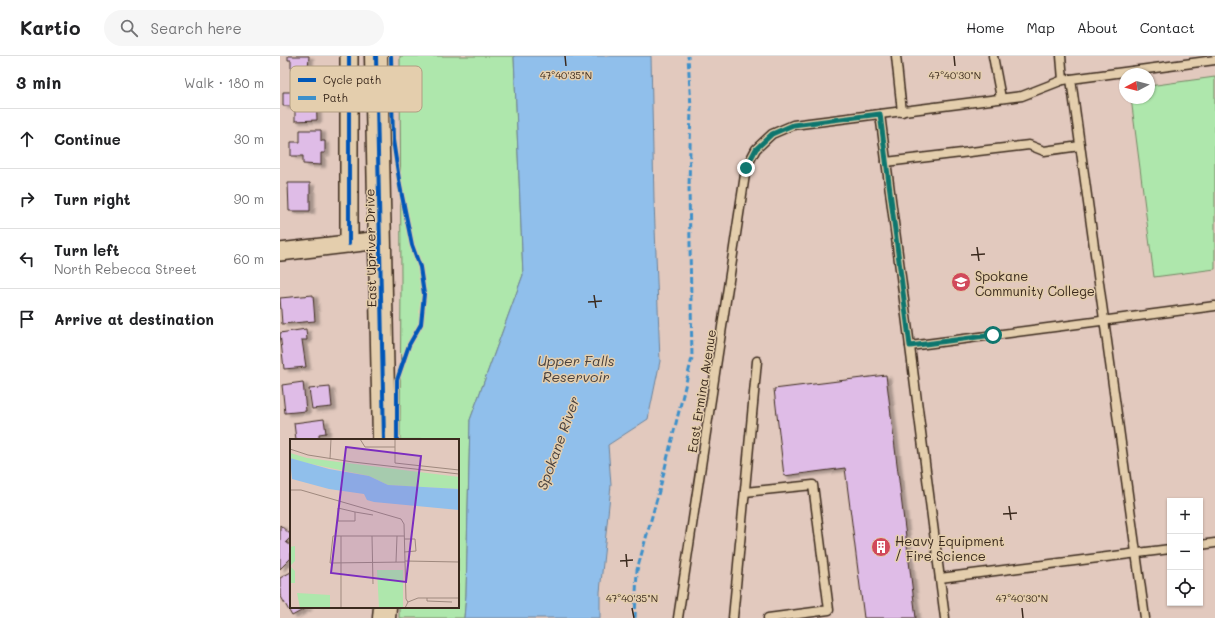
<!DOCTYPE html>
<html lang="en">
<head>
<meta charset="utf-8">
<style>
	:root { --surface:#fff; --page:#f6f6f6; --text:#202124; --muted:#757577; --line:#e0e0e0 }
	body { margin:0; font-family:Mali,sans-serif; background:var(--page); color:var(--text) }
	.controls { position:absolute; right:12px; bottom:12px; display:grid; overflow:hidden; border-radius:0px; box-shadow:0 1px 3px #0004 }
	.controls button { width:36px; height:36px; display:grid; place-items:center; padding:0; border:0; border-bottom:1px solid var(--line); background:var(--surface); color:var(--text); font:20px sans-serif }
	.compass { position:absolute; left:839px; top:12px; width:36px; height:36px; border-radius:50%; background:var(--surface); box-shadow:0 1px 3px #0004; rotate:263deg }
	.stop { position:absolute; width:12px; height:12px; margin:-9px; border:3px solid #0f766e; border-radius:50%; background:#fff }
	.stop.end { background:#0f766e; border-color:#fff; box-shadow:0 1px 4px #0008 }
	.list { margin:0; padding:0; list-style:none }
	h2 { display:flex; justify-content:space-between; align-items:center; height:52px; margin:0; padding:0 16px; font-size:17px }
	h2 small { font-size:13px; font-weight:400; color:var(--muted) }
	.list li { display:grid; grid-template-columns:26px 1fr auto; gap:12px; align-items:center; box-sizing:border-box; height:60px; padding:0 16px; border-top:1px solid var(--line) }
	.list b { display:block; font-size:15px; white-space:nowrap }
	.list p { margin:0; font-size:13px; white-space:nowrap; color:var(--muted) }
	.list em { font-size:13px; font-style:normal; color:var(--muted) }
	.icon { flex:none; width:22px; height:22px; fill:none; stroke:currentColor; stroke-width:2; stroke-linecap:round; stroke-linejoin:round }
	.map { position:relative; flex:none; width:935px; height:562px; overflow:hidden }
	header { display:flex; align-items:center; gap:24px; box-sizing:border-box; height:56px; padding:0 20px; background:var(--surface); border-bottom:1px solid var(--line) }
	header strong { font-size:19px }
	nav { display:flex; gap:22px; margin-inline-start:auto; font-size:14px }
	.search { width:280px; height:36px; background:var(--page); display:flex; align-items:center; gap:10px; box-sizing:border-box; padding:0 14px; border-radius:22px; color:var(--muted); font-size:15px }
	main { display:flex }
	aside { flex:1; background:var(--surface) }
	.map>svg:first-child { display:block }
</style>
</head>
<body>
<header>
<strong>Kartio</strong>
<div class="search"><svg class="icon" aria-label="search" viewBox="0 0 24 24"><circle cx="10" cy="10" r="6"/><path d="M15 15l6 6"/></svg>Search here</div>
<nav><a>Home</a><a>Map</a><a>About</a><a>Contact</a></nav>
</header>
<main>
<aside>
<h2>3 min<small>Walk · 180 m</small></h2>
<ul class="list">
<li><svg class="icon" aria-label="ahead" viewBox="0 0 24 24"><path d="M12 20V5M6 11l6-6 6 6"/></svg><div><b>Continue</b></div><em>30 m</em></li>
<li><svg class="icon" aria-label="right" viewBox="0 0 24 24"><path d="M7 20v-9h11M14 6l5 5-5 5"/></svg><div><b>Turn right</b></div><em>90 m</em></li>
<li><svg class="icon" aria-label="left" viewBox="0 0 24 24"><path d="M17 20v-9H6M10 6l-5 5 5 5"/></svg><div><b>Turn left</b><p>North Rebecca Street</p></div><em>60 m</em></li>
<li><svg class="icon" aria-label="arrive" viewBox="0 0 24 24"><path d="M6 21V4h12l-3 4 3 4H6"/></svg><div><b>Arrive at destination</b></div></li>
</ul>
</aside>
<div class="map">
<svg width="935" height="562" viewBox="0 0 935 562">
	<defs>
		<filter id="shadow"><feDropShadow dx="4.5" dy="2.5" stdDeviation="1" flood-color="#0004"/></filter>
	</defs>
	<rect width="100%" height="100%" fill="#e2c9be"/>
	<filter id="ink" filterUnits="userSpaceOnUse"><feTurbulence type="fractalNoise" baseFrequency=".025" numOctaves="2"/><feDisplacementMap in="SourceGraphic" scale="8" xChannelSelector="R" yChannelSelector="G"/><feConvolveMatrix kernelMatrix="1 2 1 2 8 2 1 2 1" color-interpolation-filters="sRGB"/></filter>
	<g filter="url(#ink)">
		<g fill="#aee7ac" stroke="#748865">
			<polygon points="120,0 234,0 243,219 190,364 186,539 184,562 119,562 119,551 178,551 178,384 120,384 121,224"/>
			<polygon points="935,21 935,213 874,221 851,42 869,42 869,30"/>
		</g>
		<polygon fill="#90bfeb" stroke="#6e8399" points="234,0 371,0 374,145 380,305 368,363 328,389 331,429 320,536 320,562 184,562 186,539 190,364 243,219"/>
		<g fill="#dfbce7" stroke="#3b2a1e" filter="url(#shadow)">
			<polygon points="8,0 29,0 28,12 11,12 11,4 8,4"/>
			<polygon points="20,24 35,24 35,36 36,36 37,64 15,65 15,50 3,50 3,36 20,36"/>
			<polygon points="20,74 41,74 41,85 45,85 45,97 41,97 41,109 23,108 23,100 11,100 11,86 20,86"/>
			<polygon points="8,127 30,127 30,155 9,155"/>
			<polygon points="33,239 35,265 2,268 0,242"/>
			<polygon points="26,273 27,284 22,284 26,311 4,313 0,277"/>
			<polygon points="606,319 636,562 584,562 565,412 504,420 494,333"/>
			<polygon points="23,326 26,355 5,357 2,329"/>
			<polygon points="50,331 52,351 32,353 29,333"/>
			<polygon points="44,363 46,377 39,378 39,384 16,384 14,367"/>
			<polygon points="0,469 11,479 11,481 6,486 11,490 11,502 0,513"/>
			<polygon points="11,516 11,551 28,551 12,560 0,539 0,522"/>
		</g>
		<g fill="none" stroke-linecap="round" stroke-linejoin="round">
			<g stroke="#3b2a1e" stroke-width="11">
				<g id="lane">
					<polyline points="616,0 622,56"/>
					<polyline points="713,0 721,42"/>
					<polyline points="781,0 783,24"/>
					<polyline points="791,23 865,562"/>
					<polyline points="600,58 665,562"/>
					<polyline points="606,106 749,89 764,95 800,90"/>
					<polyline points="630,290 935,250"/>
					<polyline points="465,436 533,429 549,554 488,562"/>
					<polyline points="920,489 935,487"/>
					<polyline points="660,522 890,493"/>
					<polyline points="398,562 466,112 476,93 492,78 513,69 742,40 783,24 791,23 935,4"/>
					<polyline points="453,562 477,305"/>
				</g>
			</g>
			<g stroke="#3b2a1e" stroke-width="20">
				<g id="street">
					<polyline points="69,0 69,188"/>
					<polyline points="0,196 100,184"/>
				</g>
			</g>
			<g stroke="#3b2a1e" stroke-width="25">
				<g id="secondary">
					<polyline points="96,0 104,384"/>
					<polyline points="104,562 105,551"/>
				</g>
			</g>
			<use href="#lane" stroke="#e4cead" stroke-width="8"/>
			<use href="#street" stroke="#e4cead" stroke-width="17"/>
			<use href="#secondary" stroke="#e4cead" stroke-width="22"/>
			<polyline stroke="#3e90ca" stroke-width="3" stroke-dasharray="6 3" stroke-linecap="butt" points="355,562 357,514 381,428 412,302 409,131 411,52 408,0"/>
			<g stroke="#e4cead" stroke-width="6">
				<g id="cycleway">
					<polyline points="69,0 69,188"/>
					<polyline points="96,0 104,384"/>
					<polyline points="111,0 113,84 120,130 132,189 140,211 144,238 141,268 129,289 117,324 117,384"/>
				</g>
			</g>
			<use href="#cycleway" stroke="#0057b8" stroke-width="4"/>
		</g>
	</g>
	<g fill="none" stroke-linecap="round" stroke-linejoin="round" filter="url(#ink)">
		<polyline stroke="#0f766e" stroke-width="5" points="466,112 476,93 492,78 513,69 600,58 630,290 713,279"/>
	</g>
	<path fill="none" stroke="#3b2a1e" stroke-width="1.5" d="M285 0 286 10M674 0 675 10M697 191 699 205M691 199 705 198M314 239 316 252M308 246 322 245M729 450 731 464M723 458 737 457M346 498 347 511M340 505 353 504M352 552 354 562M742 552 743 562"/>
	<defs>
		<g id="university-disc" transform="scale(1)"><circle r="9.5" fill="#d1495b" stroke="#e4cead"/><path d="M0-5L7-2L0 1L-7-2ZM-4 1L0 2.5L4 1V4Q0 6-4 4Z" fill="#fff"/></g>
		<g id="building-disc" transform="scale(1)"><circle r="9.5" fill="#d1495b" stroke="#e4cead"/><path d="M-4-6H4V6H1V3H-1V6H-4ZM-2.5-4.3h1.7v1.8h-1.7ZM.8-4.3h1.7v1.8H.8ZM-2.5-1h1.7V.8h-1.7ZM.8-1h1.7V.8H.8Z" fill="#fff"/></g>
	</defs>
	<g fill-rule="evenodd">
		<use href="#university-disc" x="681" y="226"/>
		<use href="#building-disc" x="601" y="491"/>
	</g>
	<g text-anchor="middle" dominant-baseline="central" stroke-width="3" stroke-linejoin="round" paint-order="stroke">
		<g font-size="13" fill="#3b2a1e" stroke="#e4cead">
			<text transform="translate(90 192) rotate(-91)">East Upriver Drive</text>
			<text transform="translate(421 335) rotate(-81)">East Ermina Avenue</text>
		</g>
		<g font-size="13" fill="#3b2a1e" stroke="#e4cead" text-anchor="start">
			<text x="695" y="219">Spokane<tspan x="695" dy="15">Community College</tspan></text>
			<text x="615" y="484">Heavy Equipment<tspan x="615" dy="15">/ Fire Science</tspan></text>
		</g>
		<g font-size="14" font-style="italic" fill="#48403d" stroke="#e4cead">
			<text x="296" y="304">Upper Falls<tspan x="296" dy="16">Reservoir</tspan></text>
			<text transform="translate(278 387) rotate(-70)">Spokane River</text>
		</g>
	</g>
	<g transform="translate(10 383)">
		<rect width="169" height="169" fill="#e2c9be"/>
		<path d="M0 14 17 19 169 38V50L98 46 79 37 12 23 0 19ZM5 107V122L0 127 5 132V144H0V108ZM87 131H113V169H89ZM7 154 40 156V168L10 169Z" fill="#aee7ac"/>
		<path d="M0 19 39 30 79 37 98 46 169 50V71L84 63 77 61 74 55 39 50 2 40Z" fill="#90bfeb"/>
		<path fill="none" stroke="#9f897e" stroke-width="1" d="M70 0 75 8H105M105 0V24M0 10 18 16 63 23 169 35M40 20 41 0M105 24 169 31M0 51H11L111 80 114 85 116 160 118 163M65 73V82H48V69L65 73 83 76M51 97V169M82 97 83 145M114 97H43L40 124 115 123M114 100H125L126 112 114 113M115 122 169 123M106 123 107 97M137 159V162L162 163M115 169 118 163 128 159H169"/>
		<path fill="#7b2cbf" fill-opacity="0.15" stroke="#7b2cbf" stroke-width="2" d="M56 8 131 17 116 143 41 134Z"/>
		<rect width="169" height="169" fill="none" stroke="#3b2a1e" stroke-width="2"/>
	</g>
	<rect x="10" y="10" width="132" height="46" rx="6" fill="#e4cead" stroke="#b19d82" stroke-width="1"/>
	<rect x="18" y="22" width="18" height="4" fill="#0057b8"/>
	<rect x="18" y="40" width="18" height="4" fill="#3e90ca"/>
	<g font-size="11" fill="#3b2a1e">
		<text x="43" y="28">Cycle path</text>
		<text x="43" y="46">Path</text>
	</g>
	<g font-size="10" text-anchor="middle" fill="#3b2a1e" stroke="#e4cead" stroke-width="3" stroke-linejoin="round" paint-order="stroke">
		<text x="286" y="23">47°40'35"N</text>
		<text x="675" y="23">47°40'30"N</text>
		<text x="352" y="546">47°40'35"N</text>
		<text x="742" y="546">47°40'30"N</text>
	</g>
</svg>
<div class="controls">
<button>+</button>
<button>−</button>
<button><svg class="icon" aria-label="locate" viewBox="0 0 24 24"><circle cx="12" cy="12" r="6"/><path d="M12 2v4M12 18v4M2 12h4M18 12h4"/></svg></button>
</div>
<svg class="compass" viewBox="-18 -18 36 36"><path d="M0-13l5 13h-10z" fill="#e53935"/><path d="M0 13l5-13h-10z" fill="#757577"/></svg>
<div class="stop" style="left:713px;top:279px"></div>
<div class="stop end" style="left:466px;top:112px"></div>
</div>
</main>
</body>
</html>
